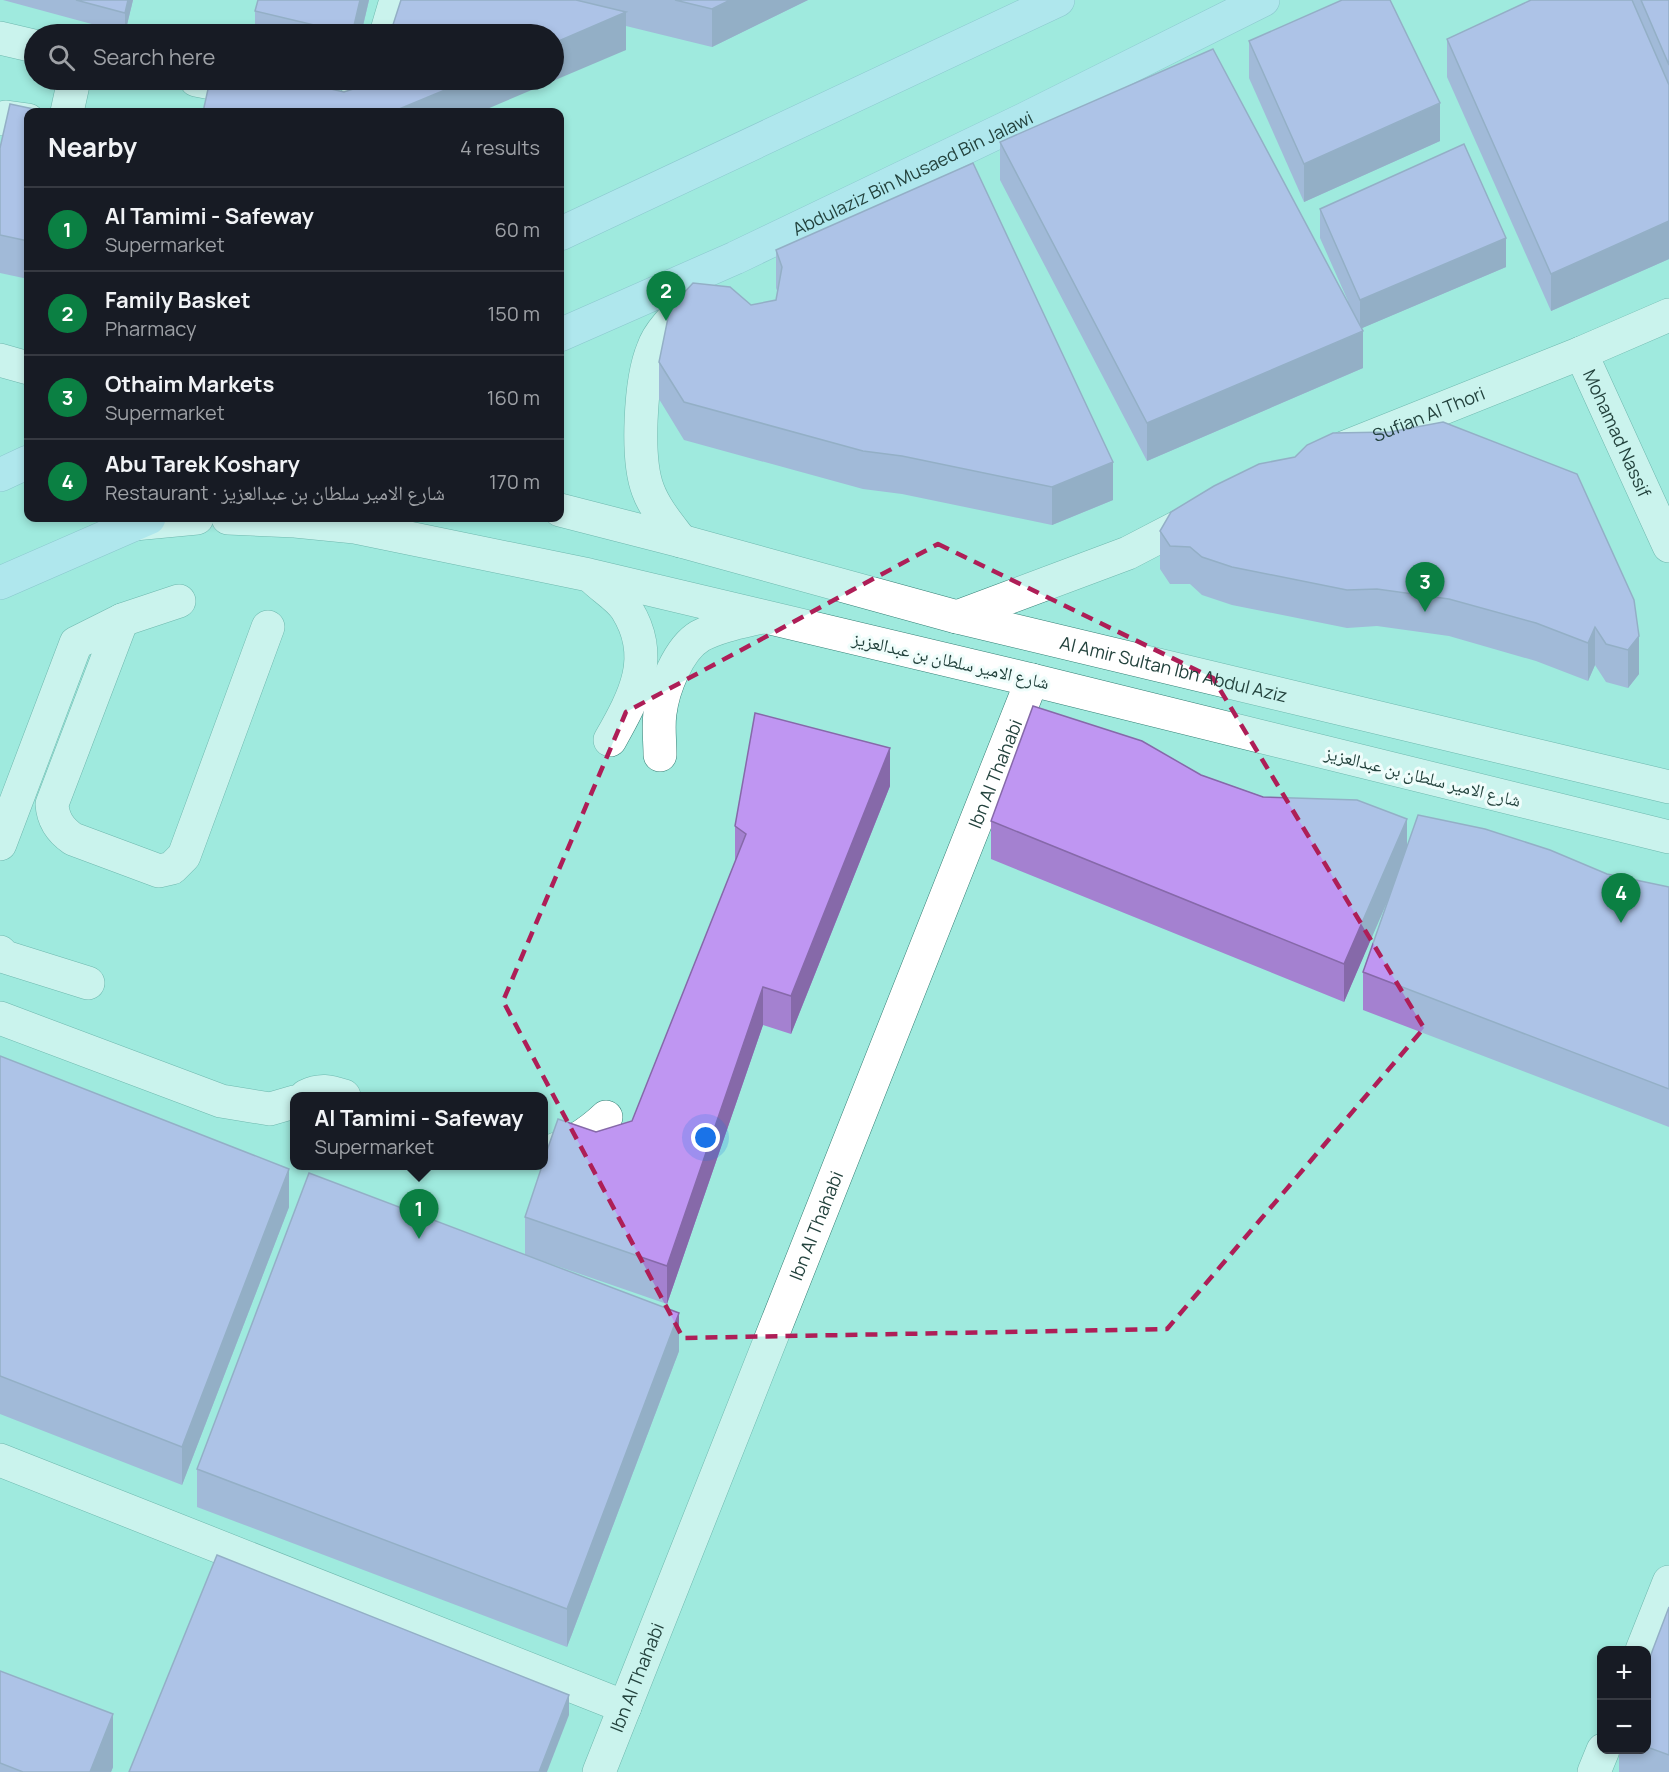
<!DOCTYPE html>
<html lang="en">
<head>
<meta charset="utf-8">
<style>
	:root { --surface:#171b24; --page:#20242c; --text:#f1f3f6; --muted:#9ea1a6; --line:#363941; --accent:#0b8043 }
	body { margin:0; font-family:Manrope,"Noto Naskh Arabic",sans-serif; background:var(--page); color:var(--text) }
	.controls { position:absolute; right:18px; bottom:18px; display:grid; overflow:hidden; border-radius:12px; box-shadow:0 3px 9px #0003 }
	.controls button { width:54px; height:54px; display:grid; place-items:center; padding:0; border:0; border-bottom:2px solid var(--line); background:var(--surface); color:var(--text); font:30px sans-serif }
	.you { position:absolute; left:706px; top:1138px; width:21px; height:21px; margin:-15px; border:4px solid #fff; border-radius:50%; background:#1a73e8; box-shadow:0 0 0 9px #1a73e833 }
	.badge { display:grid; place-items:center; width:39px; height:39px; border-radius:50%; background:var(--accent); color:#fff; font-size:20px; font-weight:700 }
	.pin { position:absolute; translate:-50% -50px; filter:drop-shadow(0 2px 3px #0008) }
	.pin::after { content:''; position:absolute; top:32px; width:21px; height:18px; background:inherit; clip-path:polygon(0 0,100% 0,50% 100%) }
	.popup { position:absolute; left:290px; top:1092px; width:258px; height:78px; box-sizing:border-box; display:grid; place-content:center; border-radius:12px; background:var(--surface); filter:drop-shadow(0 2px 4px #0005); font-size:20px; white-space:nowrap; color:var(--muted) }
	.popup b { font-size:22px; color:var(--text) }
	.popup::after { content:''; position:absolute; left:50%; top:100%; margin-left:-12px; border:12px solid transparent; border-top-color:var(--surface) }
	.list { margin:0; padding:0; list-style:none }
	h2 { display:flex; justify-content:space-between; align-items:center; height:78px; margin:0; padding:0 24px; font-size:26px }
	h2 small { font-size:20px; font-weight:400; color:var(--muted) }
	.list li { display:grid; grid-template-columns:39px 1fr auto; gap:18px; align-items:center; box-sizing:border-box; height:84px; padding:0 24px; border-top:2px solid var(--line) }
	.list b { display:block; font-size:22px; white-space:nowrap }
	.list p { margin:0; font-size:20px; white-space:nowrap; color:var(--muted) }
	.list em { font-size:20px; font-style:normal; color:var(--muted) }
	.icon { flex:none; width:33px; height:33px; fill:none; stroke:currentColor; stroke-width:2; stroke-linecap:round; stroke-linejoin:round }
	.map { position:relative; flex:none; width:1669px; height:1772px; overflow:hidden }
	.search { position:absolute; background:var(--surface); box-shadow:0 3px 9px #0003; left:24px; top:24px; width:540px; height:66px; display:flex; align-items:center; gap:15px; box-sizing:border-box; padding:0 21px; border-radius:33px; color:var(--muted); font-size:22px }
	.panel { position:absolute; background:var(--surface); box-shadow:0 3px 9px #0003; left:24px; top:108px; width:540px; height:414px; border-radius:12px }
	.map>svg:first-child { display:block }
</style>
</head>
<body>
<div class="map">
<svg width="1669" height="1772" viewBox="0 0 1669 1772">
	<rect width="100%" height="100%" fill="#9feade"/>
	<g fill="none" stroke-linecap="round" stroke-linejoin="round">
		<g stroke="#337e74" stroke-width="34">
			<g id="minor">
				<polyline points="386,34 396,0"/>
				<polyline points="0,38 34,46"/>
				<polyline points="196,80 253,91"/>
				<polyline points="333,107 350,111 366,80"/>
				<polyline points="67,112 74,80"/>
				<polyline points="0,119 6,117 28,120"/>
				<path id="s1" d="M1581 353 1669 546"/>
				<polyline points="0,360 28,368"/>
				<path id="s2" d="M1343 448 1581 353 1669 315"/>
				<path id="s3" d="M560 510 681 541 957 617 1669 787"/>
				<polyline points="228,518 295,521 355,527 589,575 1032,680 1669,837"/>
				<polyline points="134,524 197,518"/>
				<path d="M681 541C669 525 655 509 648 490 636 459 640 380 653 349 660 328 682 311 697 296"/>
				<path d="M593 578C603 588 620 598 627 610 656 657 635 696 610 740"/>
				<polyline points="957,617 1128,553 1201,515"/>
				<path d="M122 620 52 804C53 820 60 830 73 839L159 871 172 868 184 856 268 627"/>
				<path d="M660 755C660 741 658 727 660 713 663 689 678 649 700 636 719 626 741 622 762 617"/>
				<polyline points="0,844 76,643 122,620 179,601"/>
				<polyline points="0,952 5,957 88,983"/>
				<polyline points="0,1018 221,1101 270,1109 294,1102"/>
				<path d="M306 1096C320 1089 329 1091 344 1096"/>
				<path d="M544 1153C567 1147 588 1134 606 1117"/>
				<polyline points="0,1460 625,1707"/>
				<polyline points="1642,1650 1669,1582"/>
				<path id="s4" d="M599 1772 1032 680"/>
				<polyline points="1594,1772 1603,1750"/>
			</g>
		</g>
		<g stroke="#72a0ba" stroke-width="34">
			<g id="major">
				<polyline points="560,234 1058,0"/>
				<path id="s5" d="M560 335 735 258 1025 119 1263 0"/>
				<polyline points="0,475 28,462"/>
				<polyline points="0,583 149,518"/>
			</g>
		</g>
		<use href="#minor" stroke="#fff" stroke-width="33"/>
		<use href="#major" stroke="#c4e4fe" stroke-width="33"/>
	</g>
	<g fill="#a481d0">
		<polygon points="3,0 133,0 125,33"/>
		<polygon points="369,0 361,34 255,34 255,11"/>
		<polygon points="401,0 808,0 712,47 626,26 626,50 344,92 375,82"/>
		<polygon points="1531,0 1669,0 1669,259 1551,311 1447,77 1447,39"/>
		<polygon points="1249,41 1440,141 1304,202 1249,78"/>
		<polygon points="28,112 28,279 0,273 0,148"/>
		<polygon points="1000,142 1348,301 1320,238 1320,209 1506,267 1362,328 1363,368 1147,461 1000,180"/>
		<polygon points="776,250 1113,500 1052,525 902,494 863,489 684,440 659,399 659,362 751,305 776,300 778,293 776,288"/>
		<polygon points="1577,474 1639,674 1628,688 1606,682 1595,665 1588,681 1536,661 1449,636 1377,626 1347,628 1232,605 1202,595 1190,584 1170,584 1160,569 1160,531"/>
		<polygon points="1201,775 1407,847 1607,874 1669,887 1669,1127 1363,1010 1363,972 1389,896 1344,1002 991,859 991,821"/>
		<polygon points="890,786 791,1034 763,1025 667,1304 525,1255 525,1217 596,1132 632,1121 735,862 735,826"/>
		<polygon points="0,1056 289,1207 182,1485 0,1414"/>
		<polygon points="679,1351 567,1647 197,1507 197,1469"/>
		<polygon points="1669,1607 1669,1772 1619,1772 1619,1749 1647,1749 1647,1665"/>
		<polygon points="0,1671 113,1767 111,1772 0,1772"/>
	</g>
	<g fill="#8669a9">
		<polygon points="128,0 133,0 125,33 125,13"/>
		<polygon points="360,0 369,0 361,34 352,34"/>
		<polygon points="730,0 808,0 712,47 712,9"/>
		<polygon points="626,12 626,50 480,112 392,112 469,80 554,80 554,43"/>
		<polygon points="1440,103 1440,141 1304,202 1304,164"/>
		<polygon points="1669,221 1669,259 1551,311 1551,274"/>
		<polygon points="1506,238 1506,267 1360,329 1360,300"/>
		<polygon points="1363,331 1363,368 1147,461 1147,423"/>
		<polygon points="1113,462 1113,500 1052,525 1052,487"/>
		<polygon points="1595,627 1595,665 1588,681 1588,643"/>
		<polygon points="1639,636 1639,674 1628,688 1628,650"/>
		<polygon points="890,748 890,786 791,1034 791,996"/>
		<polygon points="1407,819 1407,856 1344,1002 1344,964"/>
		<polygon points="763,987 763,1025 667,1304 667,1266"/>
		<polygon points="289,1169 289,1207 182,1485 182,1447"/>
		<polygon points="679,1313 679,1351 567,1647 567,1609"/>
		<polygon points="569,1695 569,1715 547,1772 539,1772"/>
		<polygon points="113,1714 113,1767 111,1772 90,1772"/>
	</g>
	<g fill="#bf96f2" stroke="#8669a9" stroke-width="1.5">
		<polygon points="76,0 128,0 125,13"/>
		<polygon points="258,0 360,0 352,34 255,11"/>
		<polygon points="401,0 576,0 626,12 554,43 554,34 390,34"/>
		<polygon points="675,0 730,0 712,9"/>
		<polygon points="1342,0 1390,0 1440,103 1304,164 1249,41"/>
		<polygon points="1531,0 1632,0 1669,85 1669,221 1551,274 1447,39"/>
		<polygon points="1641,0 1669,0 1669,65"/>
		<polygon points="1213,49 1363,331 1147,423 1000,142"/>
		<polygon points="210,80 291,80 344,92 375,82 375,80 469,80 392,112 203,112"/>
		<polygon points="10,104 48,112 28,112 28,241 0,235 0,148"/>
		<polygon points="1464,144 1506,238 1360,300 1320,209"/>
		<polygon points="973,163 1113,462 1052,487 902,456 863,451 684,402 659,362 670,308 693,283 730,287 751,305 776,300 782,267 776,250"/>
		<polygon points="1443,422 1577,474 1634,600 1639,636 1628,650 1606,644 1595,627 1588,643 1536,623 1449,599 1377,589 1347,590 1232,567 1202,557 1190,547 1170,546 1160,531 1171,512 1214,486 1259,464 1295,457 1307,445 1333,433 1390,432"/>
		<polygon points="1033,706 1142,741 1201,775 1263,797 1357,800 1407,819 1344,964 991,821"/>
		<polygon points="755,713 890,748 791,996 763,987 667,1266 525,1217 542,1166 543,1166 543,1162 558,1119 596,1132 632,1121 746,834 735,826"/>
		<polygon points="1418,815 1485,829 1550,850 1607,874 1669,887 1669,1089 1363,972"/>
		<polygon points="0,1056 289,1169 182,1447 0,1376"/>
		<polygon points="309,1173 679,1313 567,1609 197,1469"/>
		<polygon points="217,1555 569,1695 539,1772 129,1772"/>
		<polygon points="1669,1607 1669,1755 1647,1747 1647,1665"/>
		<polygon points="0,1671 113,1714 90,1772 23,1772 0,1763"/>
	</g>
	<path d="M0 0H1669V1772H0ZM938 544 1213 678 1424 1028 1167 1329 683 1338 503 1001 626 712Z" fill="#9feade" fill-opacity=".55" fill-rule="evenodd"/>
	<path fill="none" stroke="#ae1e57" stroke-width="4.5" stroke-dasharray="12 8" stroke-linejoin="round" d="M938 544 1213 678 1424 1028 1167 1329 683 1338 503 1001 626 712Z"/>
	<g text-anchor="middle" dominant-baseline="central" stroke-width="6" stroke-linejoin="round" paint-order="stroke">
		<g font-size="18" fill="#23423d" stroke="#effdfb">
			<text stroke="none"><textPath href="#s5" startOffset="388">Abdulaziz Bin Musaed Bin Jalawi</textPath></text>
			<text stroke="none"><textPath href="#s2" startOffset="92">Sufian Al Thori</textPath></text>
			<text stroke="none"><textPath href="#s1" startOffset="88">Mohamad Nassif</textPath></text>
			<text transform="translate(951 660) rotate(13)">شارع الامير سلطان بن عبدالعزيز</text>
			<text stroke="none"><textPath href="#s3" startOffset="634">Al Amir Sultan Ibn Abdul Aziz</textPath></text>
			<text stroke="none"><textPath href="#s4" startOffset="1074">Ibn Al Thahabi</textPath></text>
			<text transform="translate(1423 776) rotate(14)">شارع الامير سلطان بن عبدالعزيز</text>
			<text stroke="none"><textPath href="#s4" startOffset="588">Ibn Al Thahabi</textPath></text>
			<text stroke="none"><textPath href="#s4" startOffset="102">Ibn Al Thahabi</textPath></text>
		</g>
	</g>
</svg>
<div class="controls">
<button>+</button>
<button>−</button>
</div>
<div class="you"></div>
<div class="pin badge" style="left:419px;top:1239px">1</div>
<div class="popup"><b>Al Tamimi - Safeway</b>Supermarket</div>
<div class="pin badge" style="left:666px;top:321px">2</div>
<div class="pin badge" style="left:1425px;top:612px">3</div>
<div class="pin badge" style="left:1621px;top:923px">4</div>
<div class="search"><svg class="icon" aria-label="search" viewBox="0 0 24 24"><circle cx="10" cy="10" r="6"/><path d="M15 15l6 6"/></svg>Search here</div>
<section class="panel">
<h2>Nearby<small>4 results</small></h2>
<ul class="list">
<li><span class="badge">1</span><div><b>Al Tamimi - Safeway</b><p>Supermarket</p></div><em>60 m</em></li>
<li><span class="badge">2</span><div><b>Family Basket</b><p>Pharmacy</p></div><em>150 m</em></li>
<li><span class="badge">3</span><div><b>Othaim Markets</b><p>Supermarket</p></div><em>160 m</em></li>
<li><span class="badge">4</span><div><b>Abu Tarek Koshary</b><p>Restaurant · شارع الامير سلطان بن عبدالعزيز</p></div><em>170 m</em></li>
</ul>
</section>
</div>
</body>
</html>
